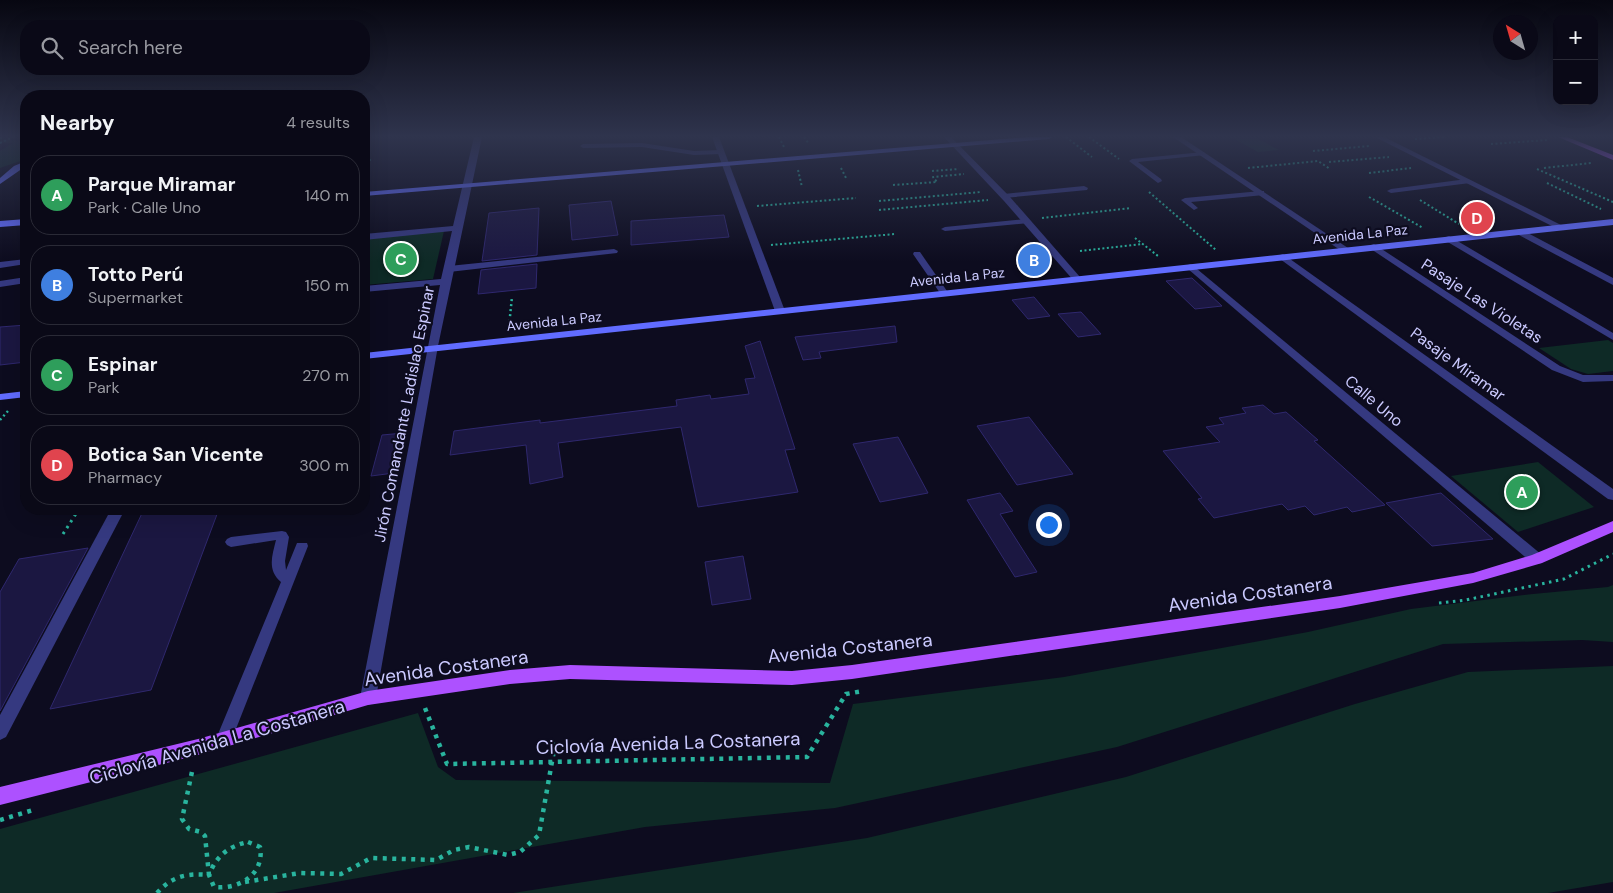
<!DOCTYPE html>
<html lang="en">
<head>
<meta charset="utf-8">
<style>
	:root { --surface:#0a0917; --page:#181724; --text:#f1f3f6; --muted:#999aa1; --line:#2a2a36; --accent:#00f4f5 }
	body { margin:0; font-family:"DM Sans",sans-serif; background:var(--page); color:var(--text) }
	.controls { position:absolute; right:15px; top:15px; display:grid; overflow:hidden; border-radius:10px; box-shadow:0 5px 20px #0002 }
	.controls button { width:45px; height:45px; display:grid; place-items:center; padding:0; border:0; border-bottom:1px solid var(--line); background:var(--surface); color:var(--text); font:25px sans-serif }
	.compass { position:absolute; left:1493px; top:15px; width:45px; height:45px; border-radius:50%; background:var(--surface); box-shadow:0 5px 20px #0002; rotate:323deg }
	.you { position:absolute; left:1048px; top:524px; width:18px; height:18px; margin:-12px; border:4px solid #fff; border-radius:50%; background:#1a73e8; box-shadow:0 0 0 8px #1a73e833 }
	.badge { display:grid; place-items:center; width:32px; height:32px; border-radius:50%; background:var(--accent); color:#fff; font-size:16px; font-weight:700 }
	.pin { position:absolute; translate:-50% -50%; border:2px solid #fff; box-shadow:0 1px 5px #0006 }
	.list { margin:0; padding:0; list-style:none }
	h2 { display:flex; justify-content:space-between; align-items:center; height:65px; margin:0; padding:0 20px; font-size:21px }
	h2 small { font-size:16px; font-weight:400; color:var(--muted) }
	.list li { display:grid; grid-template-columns:32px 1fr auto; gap:15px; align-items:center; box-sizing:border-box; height:80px; margin:0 10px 10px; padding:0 10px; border:1px solid var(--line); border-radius:20px }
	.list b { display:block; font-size:19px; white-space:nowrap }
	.list p { margin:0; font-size:16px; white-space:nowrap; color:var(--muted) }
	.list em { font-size:16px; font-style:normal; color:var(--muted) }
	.icon { flex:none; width:28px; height:28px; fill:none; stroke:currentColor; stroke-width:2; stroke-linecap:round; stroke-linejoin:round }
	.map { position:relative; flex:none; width:1613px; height:893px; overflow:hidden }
	.search { position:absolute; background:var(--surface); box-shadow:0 5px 20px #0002; left:20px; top:20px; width:350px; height:55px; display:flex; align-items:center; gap:12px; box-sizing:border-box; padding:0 18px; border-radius:20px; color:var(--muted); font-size:19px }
	.panel { position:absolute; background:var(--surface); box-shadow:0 5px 20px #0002; left:20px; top:90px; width:350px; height:425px; border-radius:20px }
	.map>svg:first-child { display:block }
</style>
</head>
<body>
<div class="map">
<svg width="1613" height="893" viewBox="0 0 1613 893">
	<rect width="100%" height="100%" fill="#0d0c1f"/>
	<g fill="#0e2a26">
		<polygon points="0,137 13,137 7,139 26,142 26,159 0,168 0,151 13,143 0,143"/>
		<polygon points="1231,137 1255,137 1279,150 1258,152"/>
		<polygon points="444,231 433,279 364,285 364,239"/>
		<polygon points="1608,340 1613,343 1613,371 1588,374 1571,369 1539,348"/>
		<polygon points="1538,462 1594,507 1518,532 1451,476"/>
		<polygon points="1613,585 1613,642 1582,640 1443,644 1117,747 835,808 645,827 274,893 0,893 0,829 418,713 438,767 456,780 830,783 853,704 1064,677 1308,632 1411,609 1533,594 1608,587"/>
		<polygon points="1613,666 1613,882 1548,893 513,893 867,838 1126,777 1355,704 1468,672"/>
	</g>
	<g fill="#1b1741" stroke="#2f286e">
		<polygon points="611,201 618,235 572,240 569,205"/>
		<polygon points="539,208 537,255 482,261 489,213"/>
		<polygon points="724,215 729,237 631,245 631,221"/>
		<polygon points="537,264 536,288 478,294 481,270"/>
		<polygon points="1192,278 1222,306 1195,309 1166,281"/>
		<polygon points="1034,297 1050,316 1028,319 1012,300"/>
		<polygon points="1081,312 1101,334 1078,337 1058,314"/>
		<polygon points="26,325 26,362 0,365 0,327"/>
		<polygon points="895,326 897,342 819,352 821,358 803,360 795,337"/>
		<polygon points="760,341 795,449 785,450 798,492 698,507 681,427 558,443 563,477 530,484 526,445 450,455 454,431 540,420 540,423 677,406 676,400 710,395 711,399 749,394 745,379 755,378 745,346"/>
		<polygon points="1263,405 1274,414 1286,412 1318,440 1314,441 1385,505 1352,512 1347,507 1314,515 1305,506 1288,510 1282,504 1214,518 1198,499 1202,498 1163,451 1220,442 1206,427 1224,424 1219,418 1246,413 1242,408"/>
		<polygon points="1029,417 1073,474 1017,485 977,426"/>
		<polygon points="404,433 394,473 371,476 382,435"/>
		<polygon points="898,437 928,493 880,502 853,444"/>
		<polygon points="1000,493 1013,511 1000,514 1037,572 1015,577 967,500"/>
		<polygon points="1441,493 1493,539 1432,546 1386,503"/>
		<polygon points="144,509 219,509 151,690 50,709"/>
		<polygon points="88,548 0,711 0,592 19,559"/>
		<polygon points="743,556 751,599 712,605 705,562"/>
	</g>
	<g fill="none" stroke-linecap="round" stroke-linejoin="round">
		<g stroke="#29b49e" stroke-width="2" stroke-dasharray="2 2.5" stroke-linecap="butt">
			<polyline points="779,137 784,147"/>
			<polyline points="804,137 809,144"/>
			<polyline points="1066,137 1092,157"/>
			<polyline points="1089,137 1119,159"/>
			<polyline points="0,138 4,137"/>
			<polyline points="1415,139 1444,137"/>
			<polyline points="0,143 13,137"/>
			<polyline points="1491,144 1547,140"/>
			<polyline points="1313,151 1369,146"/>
			<polyline points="364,160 371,160"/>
			<polyline points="1329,162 1389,157"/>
			<polyline points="841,168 846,178"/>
			<polyline points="1248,168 1318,161 1330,169"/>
			<polyline points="1544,168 1591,163"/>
			<polyline points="1537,169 1613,202"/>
			<polyline points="798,170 802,187"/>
			<polyline points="932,171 959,169"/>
			<polyline points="1369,173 1411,168"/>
			<polyline points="1547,183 1601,209"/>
			<polyline points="893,185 937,182 933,177 964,174"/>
			<polyline points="1149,192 1216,250"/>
			<polyline points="1369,197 1423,228"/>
			<polyline points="1420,200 1459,224"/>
			<polyline points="879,201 981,192"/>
			<polyline points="757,206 856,198"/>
			<polyline points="879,210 988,200"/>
			<polyline points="1042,218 1131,208"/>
			<polyline points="1135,238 1158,256"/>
			<polyline points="771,245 895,234"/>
			<polyline points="1080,251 1143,244"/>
		</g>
		<g stroke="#29b49e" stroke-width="2.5" stroke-dasharray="2 3" stroke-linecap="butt">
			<polyline points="509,326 512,297"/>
			<polyline points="0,420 8,411"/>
		</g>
		<g stroke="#29b49e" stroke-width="3" stroke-dasharray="2.5 4.5" stroke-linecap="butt">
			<polyline points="63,534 79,509"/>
			<polyline points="1439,603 1466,600 1564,579 1613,554"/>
		</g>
		<g stroke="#29b49e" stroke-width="4.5" stroke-dasharray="4 5.5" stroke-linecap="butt">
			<polyline points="425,708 447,764 807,757 846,694 863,691"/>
			<polyline points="0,820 33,810"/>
			<path d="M248 842 260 847C265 874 239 890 214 887L209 875C216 856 229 846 248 842Z"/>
			<polyline points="245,882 300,873 341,874 371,858 436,860 454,850 469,847 508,855 520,852 539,835 556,739"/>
			<path d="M157 893C172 876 187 873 209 875L205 836 201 832 189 829 182 819 193 767"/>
		</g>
		<g fill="#353980" fill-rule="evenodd">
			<polygon points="642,143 694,151 721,150 724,152 721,154 694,155 642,147 583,148 580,146 583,144"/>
			<polygon points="1203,152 1205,153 1205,155 1138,162 1161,179 1162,181 1158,183 1129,161 1132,159"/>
			<polygon points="1467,179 1471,181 1470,183 1391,193 1387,191 1391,189"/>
			<polygon points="1084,186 1088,188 1087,190 1004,198 1000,196 1004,194"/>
			<polygon points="1261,191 1264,191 1264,195 1191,202 1198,208 1194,210 1181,200 1185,198"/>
			<polygon points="1026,219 1030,221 1029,223 945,231 941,229 945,227"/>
			<polygon points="614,249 618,251 617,253 449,272 445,269 449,266"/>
			<polygon points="914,252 920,252 949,294 948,296 942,296 913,254"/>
			<polygon points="26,259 26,264 0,268 0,262"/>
			<polygon points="26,277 26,283 0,287 0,281"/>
			<path d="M282 531 286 532 289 537 285 561 286 570 297 543H307L308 546 232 739 230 744 224 746 218 744 216 739 281 582C267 570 272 556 276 540L231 547 227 545 225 542 227 539 231 537Z"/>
		</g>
		<g fill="#353980" fill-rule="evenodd">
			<polygon points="474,137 482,137 438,346 376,698 374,703 368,705 362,703 360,698 440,285 364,292 364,286 441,279 452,231 364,240 364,234 453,226"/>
			<polygon points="712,137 719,137 785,311 784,313 780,314 775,311"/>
			<polygon points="944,137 951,137 1010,197 1080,277 1080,281 1074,281 1004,201"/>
			<polygon points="1173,137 1181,137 1351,250 1346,253 1343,252"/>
			<polygon points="1375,137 1384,137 1565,227 1558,229"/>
			<polygon points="1520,229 1613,278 1613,285 1517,234 1517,230"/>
			<polygon points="1449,236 1613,333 1613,340 1446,241 1446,237"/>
			<polygon points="1374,244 1560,366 1583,375 1613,375 1613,381 1583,382 1552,370 1371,249 1371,245"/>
			<polygon points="1283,254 1613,489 1613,500 1608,499 1280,259 1280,255"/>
			<polygon points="1191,264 1542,555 1544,559 1542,563 1537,564 1532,563 1188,269 1188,265"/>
			<polygon points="115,510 120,512 122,515 6,737 0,740 0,715 108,515 110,512"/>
		</g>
		<g fill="#616cff" fill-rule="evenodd">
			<polygon points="1027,137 1053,137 1049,139 364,196 364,192"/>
			<polygon points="26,161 26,166 0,184 0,178 14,166"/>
			<polygon points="26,219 26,225 0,227 0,221"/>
			<polygon points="1613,219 1613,225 364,359 364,353"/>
			<polygon points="26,391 26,397 0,400 0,394"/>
		</g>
		<g fill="#ad51ff" fill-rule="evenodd">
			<polygon points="1558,137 1567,137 1613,155 1613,160"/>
			<polygon points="1613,521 1613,532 1542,563 1473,583 1340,608 852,679 792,685 570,679 510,684 368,705 198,755 0,805 0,787 198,739 368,691 510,670 570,665 792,671 852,665 1340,596 1473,573 1532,555"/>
		</g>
	</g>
	<linearGradient id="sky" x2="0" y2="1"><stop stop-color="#070711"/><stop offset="0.52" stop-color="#2f344d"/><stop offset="1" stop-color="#2f344d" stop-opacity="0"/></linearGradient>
	<rect width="1613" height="262" fill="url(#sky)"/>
	<g text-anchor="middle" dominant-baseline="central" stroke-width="4.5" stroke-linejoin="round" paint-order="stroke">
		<g font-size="14" fill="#cbcaff" stroke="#0d0c1f">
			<text transform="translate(1360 234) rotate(-6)">Avenida La Paz</text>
			<text transform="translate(957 277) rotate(-6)">Avenida La Paz</text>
			<text transform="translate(554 321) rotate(-6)">Avenida La Paz</text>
		</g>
		<g font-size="16" fill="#cbcaff" stroke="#0d0c1f">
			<text transform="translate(1482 301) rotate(33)">Pasaje Las Violetas</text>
			<text transform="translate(1458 364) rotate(36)">Pasaje Miramar</text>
			<text transform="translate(1374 401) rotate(40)">Calle Uno</text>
			<text transform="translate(404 414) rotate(-79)">Jirón Comandante Ladislao Espinar</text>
		</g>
		<g font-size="19" fill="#cbcaff" stroke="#0d0c1f">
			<text transform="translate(1250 594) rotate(-8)">Avenida Costanera</text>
			<text transform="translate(850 648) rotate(-6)">Avenida Costanera</text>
			<text transform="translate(446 668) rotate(-8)">Avenida Costanera</text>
			<text transform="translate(217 742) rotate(-16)">Ciclovía Avenida La Costanera</text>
			<text transform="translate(668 743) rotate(-2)">Ciclovía Avenida La Costanera</text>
		</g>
	</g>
</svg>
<div class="controls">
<button>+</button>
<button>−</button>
</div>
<svg class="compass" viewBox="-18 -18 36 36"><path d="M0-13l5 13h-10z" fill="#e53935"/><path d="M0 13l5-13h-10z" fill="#999aa1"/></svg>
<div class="you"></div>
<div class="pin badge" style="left:1522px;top:492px;background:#2e9e5b">A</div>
<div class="pin badge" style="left:1034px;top:260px;background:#3f7fe0">B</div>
<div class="pin badge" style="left:401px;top:259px;background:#2e9e5b">C</div>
<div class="pin badge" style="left:1477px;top:218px;background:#e0444e">D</div>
<div class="search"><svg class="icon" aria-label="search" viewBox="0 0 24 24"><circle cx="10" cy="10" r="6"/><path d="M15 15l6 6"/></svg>Search here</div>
<section class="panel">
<h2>Nearby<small>4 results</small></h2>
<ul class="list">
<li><span class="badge" style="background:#2e9e5b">A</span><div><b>Parque Miramar</b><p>Park · Calle Uno</p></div><em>140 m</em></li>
<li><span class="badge" style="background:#3f7fe0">B</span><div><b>Totto Perú</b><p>Supermarket</p></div><em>150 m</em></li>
<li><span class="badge" style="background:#2e9e5b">C</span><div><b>Espinar</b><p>Park</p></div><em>270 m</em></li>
<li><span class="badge" style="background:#e0444e">D</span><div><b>Botica San Vicente</b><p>Pharmacy</p></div><em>300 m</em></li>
</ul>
</section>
</div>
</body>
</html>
